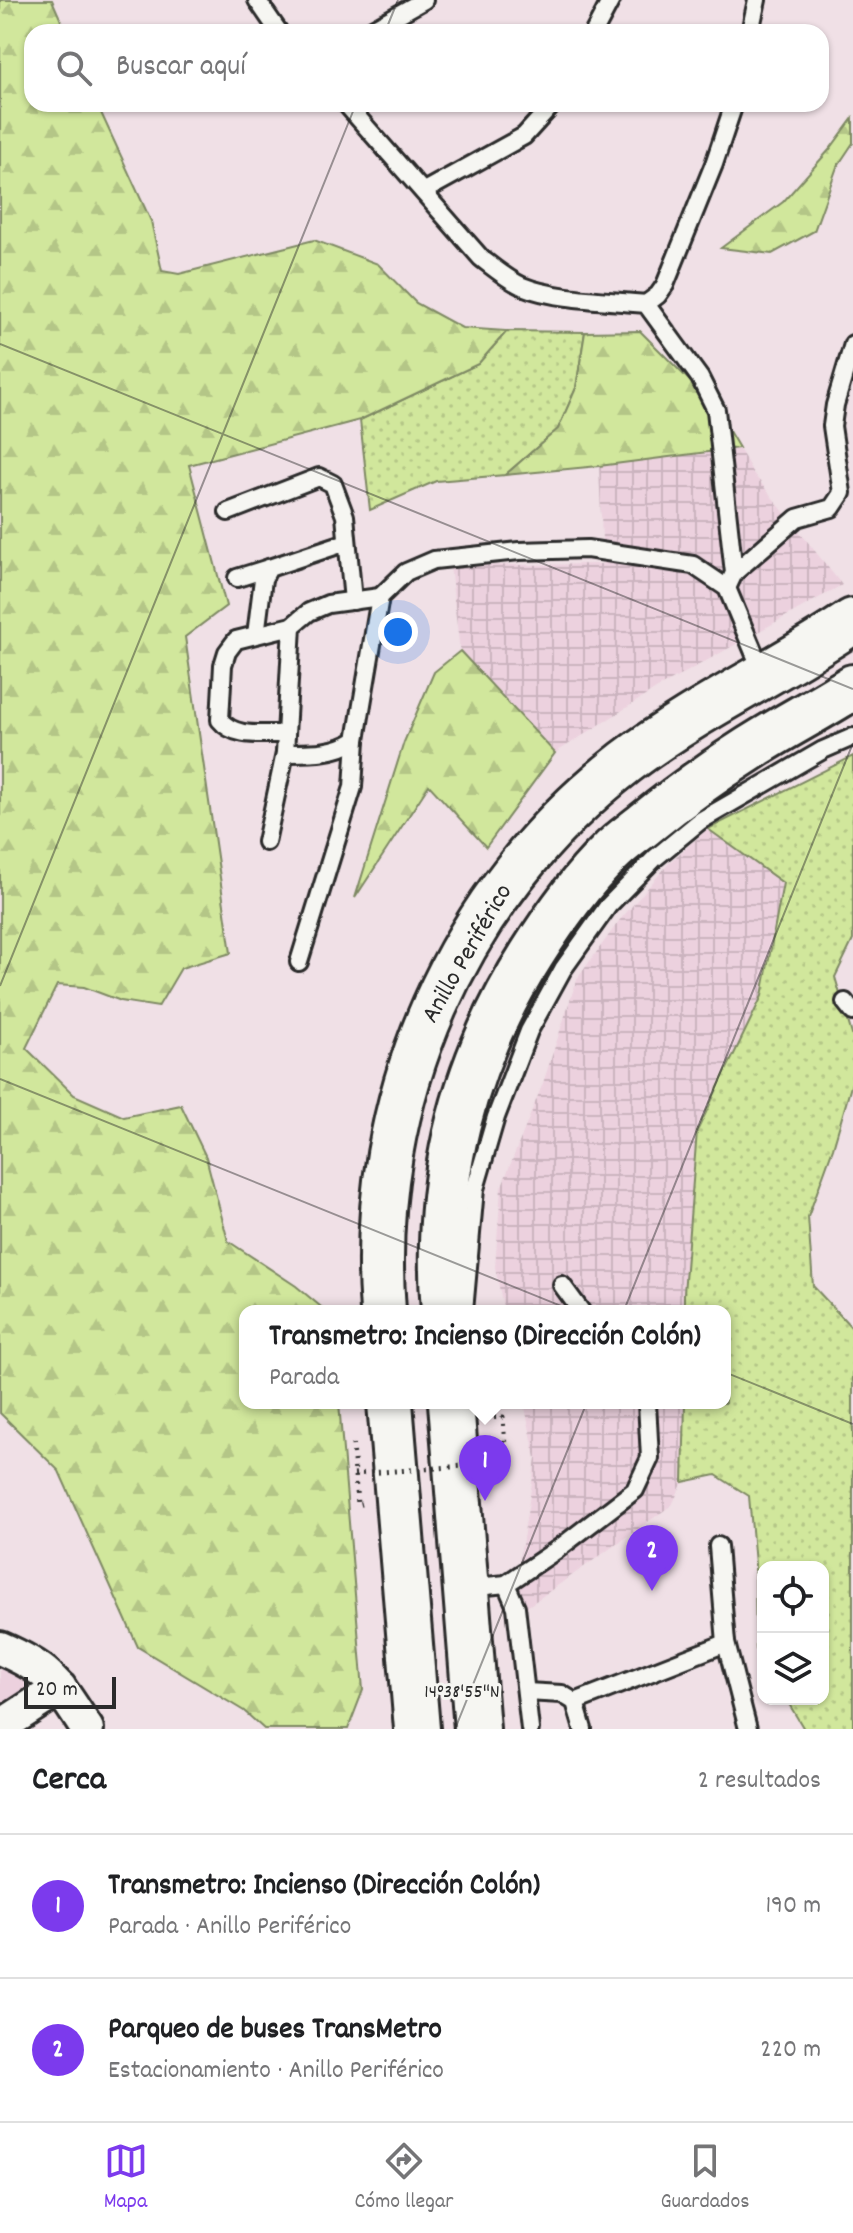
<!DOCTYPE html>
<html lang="es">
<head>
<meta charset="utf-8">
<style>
	:root { --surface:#fff; --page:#f6f6f6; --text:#202124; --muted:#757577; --line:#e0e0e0; --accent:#7c3aed }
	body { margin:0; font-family:Dekko,sans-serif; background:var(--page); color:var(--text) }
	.controls { position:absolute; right:24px; bottom:24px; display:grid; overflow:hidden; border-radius:16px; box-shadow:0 2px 6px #0004 }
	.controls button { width:72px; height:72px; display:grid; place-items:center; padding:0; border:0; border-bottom:2px solid var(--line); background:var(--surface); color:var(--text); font:40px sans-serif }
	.scale { position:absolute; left:24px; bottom:20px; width:92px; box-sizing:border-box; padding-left:8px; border:4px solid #2b2b2b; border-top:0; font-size:22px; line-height:28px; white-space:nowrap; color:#2b2b2b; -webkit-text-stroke:6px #f6f6f2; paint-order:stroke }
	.you { position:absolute; left:398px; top:632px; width:28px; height:28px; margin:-20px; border:6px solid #fff; border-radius:50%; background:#1a73e8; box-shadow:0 0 0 12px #1a73e833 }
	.badge { display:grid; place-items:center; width:52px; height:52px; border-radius:50%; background:var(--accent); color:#fff; font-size:26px; font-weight:700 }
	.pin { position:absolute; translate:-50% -66px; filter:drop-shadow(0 2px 4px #0008) }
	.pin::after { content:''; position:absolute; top:42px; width:28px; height:24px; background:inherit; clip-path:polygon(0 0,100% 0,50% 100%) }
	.popup { position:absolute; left:239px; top:1305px; width:492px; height:104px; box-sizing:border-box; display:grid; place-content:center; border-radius:16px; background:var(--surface); filter:drop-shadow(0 2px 6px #0005); font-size:26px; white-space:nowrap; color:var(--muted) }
	.popup b { font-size:30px; color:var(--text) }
	.popup::after { content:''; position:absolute; left:50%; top:100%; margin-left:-16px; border:16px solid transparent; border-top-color:var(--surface) }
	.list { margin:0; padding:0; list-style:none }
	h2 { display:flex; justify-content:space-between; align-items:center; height:104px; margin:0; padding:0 32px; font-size:34px }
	h2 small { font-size:26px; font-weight:400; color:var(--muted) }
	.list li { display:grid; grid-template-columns:52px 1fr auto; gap:24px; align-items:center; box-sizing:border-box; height:144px; padding:0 32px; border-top:2px solid var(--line) }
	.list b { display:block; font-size:30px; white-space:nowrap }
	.list p { margin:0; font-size:26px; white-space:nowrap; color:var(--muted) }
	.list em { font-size:26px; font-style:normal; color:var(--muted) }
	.icon { flex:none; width:44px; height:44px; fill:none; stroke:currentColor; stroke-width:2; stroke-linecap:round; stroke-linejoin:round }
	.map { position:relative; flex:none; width:853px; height:1729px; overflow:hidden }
	.search { position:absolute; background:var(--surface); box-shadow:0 2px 6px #0004; left:24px; right:24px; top:24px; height:88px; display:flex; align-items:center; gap:20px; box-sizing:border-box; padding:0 28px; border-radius:24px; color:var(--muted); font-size:30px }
	.sheet { height:392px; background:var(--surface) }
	nav { display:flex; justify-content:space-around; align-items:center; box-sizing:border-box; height:112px; border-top:2px solid var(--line); background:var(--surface); font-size:22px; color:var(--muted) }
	nav a { display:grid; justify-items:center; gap:4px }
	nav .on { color:var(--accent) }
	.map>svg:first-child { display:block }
</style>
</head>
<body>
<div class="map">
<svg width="853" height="1729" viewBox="0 0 853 1729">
	<defs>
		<pattern id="industrial-grid" width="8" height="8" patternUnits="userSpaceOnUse" patternTransform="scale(2)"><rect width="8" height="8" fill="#ecd1de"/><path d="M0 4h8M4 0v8" fill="none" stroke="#cbb4bf"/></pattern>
		<pattern id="grass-dots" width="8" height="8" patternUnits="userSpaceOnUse" patternTransform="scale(2)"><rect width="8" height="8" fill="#d1e79c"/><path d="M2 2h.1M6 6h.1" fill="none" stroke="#b4c687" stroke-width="1.8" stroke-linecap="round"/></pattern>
		<pattern id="forest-firs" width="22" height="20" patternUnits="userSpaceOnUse" patternTransform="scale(2)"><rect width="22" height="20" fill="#d1e79c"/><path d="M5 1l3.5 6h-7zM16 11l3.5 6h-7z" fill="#b4c687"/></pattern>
	</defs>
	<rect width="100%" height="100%" fill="#f0e0e6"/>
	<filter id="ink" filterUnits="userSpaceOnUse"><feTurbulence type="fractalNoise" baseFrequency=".0125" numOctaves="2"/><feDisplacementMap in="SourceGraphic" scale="16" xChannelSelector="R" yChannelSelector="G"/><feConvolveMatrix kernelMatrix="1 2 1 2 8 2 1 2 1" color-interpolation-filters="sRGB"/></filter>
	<g filter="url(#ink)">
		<polygon fill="#ecd1de" points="0,1647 52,1690 0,1721"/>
		<g fill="url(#industrial-grid)">
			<polygon points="739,448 753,473 842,585 656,689 555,753 460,651 450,566 603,564 599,466"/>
			<polygon points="708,829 784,882 762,996 697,1131 684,1311 504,1311 495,1267 501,1188 543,1083 577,979 619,921 671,861"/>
			<polygon points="524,1403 685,1403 683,1482 672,1505 510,1619 536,1458"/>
		</g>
		<g fill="url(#grass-dots)" stroke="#7e8964" stroke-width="2">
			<polygon points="507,331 585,332 576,388 558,429 505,475 436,481 370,510 360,420 478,364"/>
			<polygon points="853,756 853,940 835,977 853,1038 853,1079 833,1148 808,1217 813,1286 853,1329 853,1729 804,1729 786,1699 823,1699 823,1567 763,1567 763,1661 756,1649 755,1564 749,1496 716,1475 683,1482 685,1403 725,1403 725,1311 684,1311 684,1293 697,1131 762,996 783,883 708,829"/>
		</g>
		<g fill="url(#forest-firs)" stroke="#7e8964" stroke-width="2">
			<polygon points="0,0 52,0 66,32 32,32 32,104 97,104 151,221 162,271 179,274 314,240 378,264 416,303 462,328 507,331 478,364 360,420 189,465 226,606 185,637 231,953 181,968 158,1007 121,1001 84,987 57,985 26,1048 74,1095 124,1117 181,1105 206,1157 228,1241 296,1286 326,1311 245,1311 245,1403 339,1403 363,1690 348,1729 264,1729 244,1711 138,1647 59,1471 0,1413"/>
			<polygon points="853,118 853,143 837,167 814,231 772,254 721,248 783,202 830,149"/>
			<polygon points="640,331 713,404 739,448 599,466 505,475 558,429 576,388 585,332"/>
			<polygon points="460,651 555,753 486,847 429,785 355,898 404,742 434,672"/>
		</g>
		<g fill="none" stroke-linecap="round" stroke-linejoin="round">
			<g stroke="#2b2b2b" stroke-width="22">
				<g id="lane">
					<polyline points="257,0 279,32"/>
					<polyline points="367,32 424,0"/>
					<polyline points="594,32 611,0"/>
					<polyline points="750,32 757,0"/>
					<path d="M346 104 481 258C494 268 507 279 522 286 556 300 609 300 646 304L700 378 716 410 734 573 727 588"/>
					<polyline points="424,191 524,136 553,104"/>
					<polyline points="646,304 658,295 665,285 714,164 734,104"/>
					<polyline points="228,512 319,477 333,484 345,516 353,601"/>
					<polyline points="734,573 797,518 832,508 842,493 832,426 835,405 853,344"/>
					<polyline points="237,578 269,568"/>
					<polyline points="256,635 263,579 269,568 347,542"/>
					<path d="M286 734C264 733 235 739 220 720L223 665 227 652 236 640 292 626 309 612 328 604 380 597"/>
					<path d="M285 753C311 753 334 754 356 740L380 597 406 572 434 560 519 551 587 549 693 565 727 588 763 674"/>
					<polyline points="266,842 285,753 292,626"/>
					<polyline points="299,962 353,787 356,740"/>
					<polyline points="845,1002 853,1012"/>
					<polyline points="562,1285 581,1311"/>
					<polyline points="464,1311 475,1189 496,1117 529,1031 563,969 608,906 655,858 700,821 823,750 853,737"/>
					<polyline points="718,1546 726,1643 748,1729"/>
					<polyline points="506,1584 516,1607 530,1729"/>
					<polyline points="467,1588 506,1584 558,1549 635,1490 650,1458 647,1403"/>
					<polyline points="526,1692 562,1694 575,1702 583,1729"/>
					<polyline points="575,1702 726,1643"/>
				</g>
			</g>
			<g stroke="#2b2b2b" stroke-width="38">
				<g id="street">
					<path d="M0 1648C53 1671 56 1682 87 1729"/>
					<polyline points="0,1727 60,1688"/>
				</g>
			</g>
			<g stroke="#2b2b2b" stroke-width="50">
				<g id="highway">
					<path d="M383 1311C366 1099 457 892 626 762 697 708 779 671 853 621"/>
					<path d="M444 1311C433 1181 462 1064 532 954 554 919 579 883 609 854 620 842 634 833 646 823 679 796 714 771 749 749 783 727 819 709 853 687"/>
					<polyline points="390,1403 417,1729"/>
					<polyline points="451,1403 477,1729"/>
				</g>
			</g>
			<g stroke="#2b2b2b" stroke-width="5" stroke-dasharray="2 6" stroke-linecap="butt">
				<polyline points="486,1418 503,1417 506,1463"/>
				<polyline points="353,1444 357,1505 361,1504"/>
			</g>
			<use href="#lane" stroke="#f6f6f2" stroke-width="16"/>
			<use href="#street" stroke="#f6f6f2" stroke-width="32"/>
			<use href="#highway" stroke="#f6f6f2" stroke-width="44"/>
			<polyline stroke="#2b2b2b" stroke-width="5" stroke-dasharray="2 6" stroke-linecap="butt" points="354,1474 506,1463"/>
		</g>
	</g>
	<path fill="none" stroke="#2b2b2b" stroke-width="2" stroke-opacity="0.45" d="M385 32 398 0M0 344 853 689M0 986 356 104M0 1079 853 1424M455 1729 853 743"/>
	<g text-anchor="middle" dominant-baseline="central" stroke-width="6" stroke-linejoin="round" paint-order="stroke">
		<g font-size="26" fill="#2b2b2b" stroke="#f6f6f2">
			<text transform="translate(468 954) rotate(-60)">Anillo Periférico</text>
		</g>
	</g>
	<g font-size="20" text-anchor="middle" fill="#2b2b2b" stroke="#f6f6f2" stroke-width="6" stroke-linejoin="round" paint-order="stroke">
		<text x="462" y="1697">14°38'55"N</text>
	</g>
</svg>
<div class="controls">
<button><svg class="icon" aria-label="locate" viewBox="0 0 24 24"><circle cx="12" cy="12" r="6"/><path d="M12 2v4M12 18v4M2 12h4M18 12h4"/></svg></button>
<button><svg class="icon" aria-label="layers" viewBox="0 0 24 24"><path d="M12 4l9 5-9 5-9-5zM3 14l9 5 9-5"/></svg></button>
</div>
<div class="scale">20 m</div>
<div class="you"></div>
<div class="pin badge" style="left:485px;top:1501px">1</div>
<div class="popup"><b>Transmetro: Incienso (Dirección Colón)</b>Parada</div>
<div class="pin badge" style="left:652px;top:1591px">2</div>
<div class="search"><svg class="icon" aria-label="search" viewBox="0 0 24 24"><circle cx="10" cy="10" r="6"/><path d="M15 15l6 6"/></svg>Buscar aquí</div>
</div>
<section class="sheet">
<h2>Cerca<small>2 resultados</small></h2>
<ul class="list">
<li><span class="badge">1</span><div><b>Transmetro: Incienso (Dirección Colón)</b><p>Parada · Anillo Periférico</p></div><em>190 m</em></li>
<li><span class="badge">2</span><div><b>Parqueo de buses TransMetro</b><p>Estacionamiento · Anillo Periférico</p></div><em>220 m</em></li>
</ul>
</section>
<nav>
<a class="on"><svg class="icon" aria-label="map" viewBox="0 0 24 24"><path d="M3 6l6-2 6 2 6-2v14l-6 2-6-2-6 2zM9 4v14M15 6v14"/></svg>Mapa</a>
<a><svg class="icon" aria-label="directions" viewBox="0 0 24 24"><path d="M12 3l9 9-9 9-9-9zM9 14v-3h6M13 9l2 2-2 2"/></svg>Cómo llegar</a>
<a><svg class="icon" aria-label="saved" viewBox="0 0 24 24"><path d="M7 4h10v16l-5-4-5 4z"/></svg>Guardados</a>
</nav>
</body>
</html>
